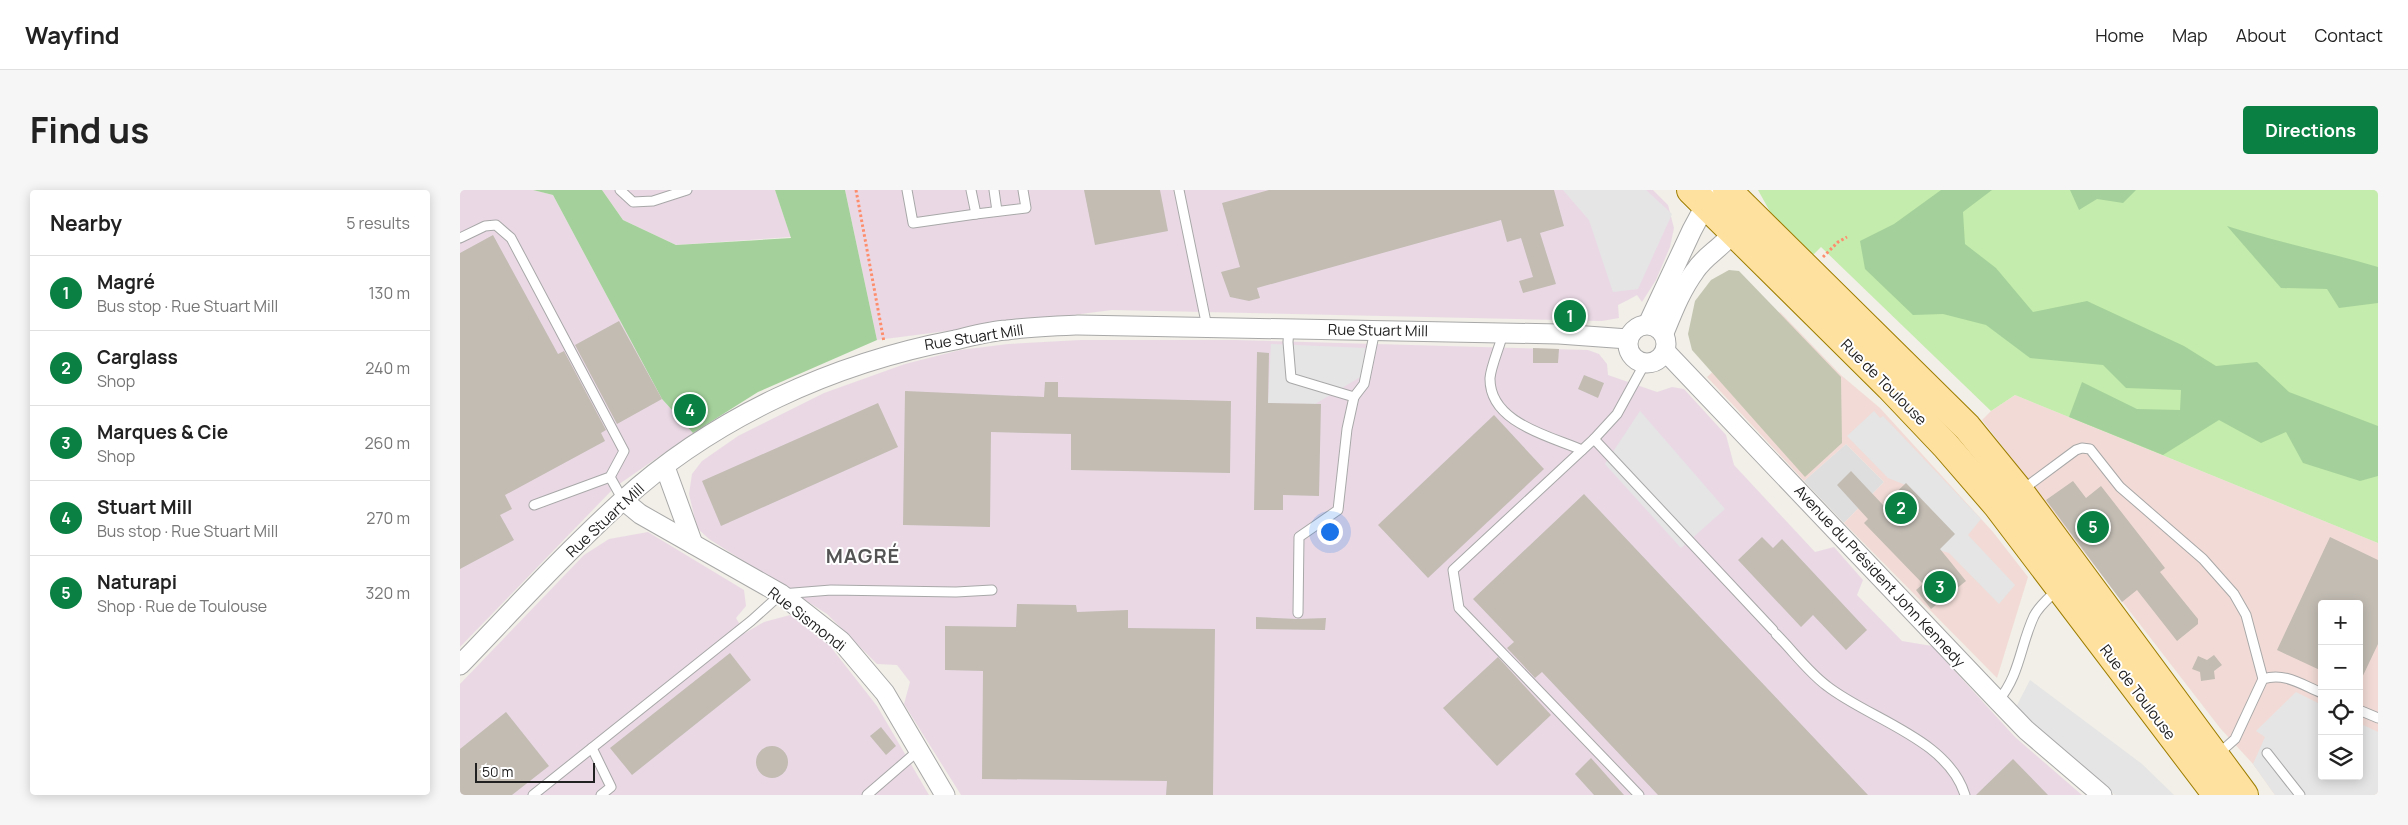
<!DOCTYPE html>
<html lang="en">
<head>
<meta charset="utf-8">
<style>
	:root { --surface:#fff; --page:#f6f6f6; --text:#222; --muted:#767676; --line:#e0e0e0; --accent:#0b8043 }
	body { margin:0; font-family:Manrope,sans-serif; background:var(--page); color:var(--text) }
	.controls { position:absolute; right:15px; bottom:15px; display:grid; overflow:hidden; border-radius:5px; box-shadow:0 2px 12px #0003 }
	.controls button { width:45px; height:45px; display:grid; place-items:center; padding:0; border:0; border-bottom:1px solid var(--line); background:var(--surface); color:var(--text); font:25px sans-serif }
	.scale { position:absolute; left:15px; bottom:12px; width:120px; box-sizing:border-box; padding-left:5px; border:2px solid #212121; border-top:0; font-size:14px; line-height:18px; white-space:nowrap; color:#212121; -webkit-text-stroke:4px #fff; paint-order:stroke }
	.you { position:absolute; left:869px; top:341px; width:18px; height:18px; margin:-12px; border:4px solid #fff; border-radius:50%; background:#1a73e8; box-shadow:0 0 0 8px #1a73e833 }
	.badge { display:grid; place-items:center; width:32px; height:32px; border-radius:50%; background:var(--accent); color:#fff; font-size:16px; font-weight:700 }
	.pin { position:absolute; translate:-50% -50%; border:2px solid #fff; box-shadow:0 1px 5px #0006 }
	.list { margin:0; padding:0; list-style:none }
	h2 { display:flex; justify-content:space-between; align-items:center; height:65px; margin:0; padding:0 20px; font-size:21px }
	h2 small { font-size:16px; font-weight:400; color:var(--muted) }
	.list li { display:grid; grid-template-columns:32px 1fr auto; gap:15px; align-items:center; box-sizing:border-box; height:75px; padding:0 20px; border-top:1px solid var(--line) }
	.list b { display:block; font-size:19px; white-space:nowrap }
	.list p { margin:0; font-size:16px; white-space:nowrap; color:var(--muted) }
	.list em { font-size:16px; font-style:normal; color:var(--muted) }
	.icon { flex:none; width:28px; height:28px; fill:none; stroke:currentColor; stroke-width:2; stroke-linecap:round; stroke-linejoin:round }
	.map { position:relative; flex:none; width:1918px; height:605px; overflow:hidden; border-radius:5px }
	header { display:flex; align-items:center; gap:30px; box-sizing:border-box; height:70px; padding:0 25px; background:var(--surface); border-bottom:1px solid var(--line) }
	header strong { font-size:24px }
	nav { display:flex; gap:28px; margin-inline-start:auto; font-size:18px }
	.intro { display:flex; align-items:center; justify-content:space-between; box-sizing:border-box; height:120px; padding:0 30px }
	h1 { margin:0; font-size:35px }
	.button { padding:12px 22px; border-radius:5px; background:var(--accent); color:#fff; font-size:18px; font-weight:700 }
	main { display:flex; gap:30px; padding:0 30px }
	aside { flex:1; background:var(--surface); border-radius:5px; box-shadow:0 2px 12px #0003 }
	.map>svg:first-child { display:block }
</style>
</head>
<body>
<header>
<strong>Wayfind</strong>
<nav><a>Home</a><a>Map</a><a>About</a><a>Contact</a></nav>
</header>
<div class="intro"><h1>Find us</h1><a class="button">Directions</a></div>
<main>
<aside>
<h2>Nearby<small>5 results</small></h2>
<ul class="list">
<li><span class="badge">1</span><div><b>Magré</b><p>Bus stop · Rue Stuart Mill</p></div><em>130 m</em></li>
<li><span class="badge">2</span><div><b>Carglass</b><p>Shop</p></div><em>240 m</em></li>
<li><span class="badge">3</span><div><b>Marques &amp; Cie</b><p>Shop</p></div><em>260 m</em></li>
<li><span class="badge">4</span><div><b>Stuart Mill</b><p>Bus stop · Rue Stuart Mill</p></div><em>270 m</em></li>
<li><span class="badge">5</span><div><b>Naturapi</b><p>Shop · Rue de Toulouse</p></div><em>320 m</em></li>
</ul>
</aside>
<div class="map">
<svg width="1918" height="605" viewBox="0 0 1918 605">
	<rect width="100%" height="100%" fill="#f1efe7"/>
	<polygon fill="#dfdede" points="1386,254 1424,292 1384,333 1344,291"/>
	<g fill="#f2dbd6" fill-rule="evenodd">
		<polygon points="1320,122 1382,186 1420,218 1533,342 1568,387 1537,488 1384,333 1424,292 1386,254 1344,291 1247,187"/>
		<path d="M1555 205 1918 353V605H1815L1793 574 1760 538 1522 230 1531 221ZM1862 414H1899V586H1862Z"/>
	</g>
	<g fill="#ead9e5">
		<polygon points="0,0 73,0 93,5 202,209 233,243 155,297 0,457"/>
		<polygon points="142,0 315,0 331,47 216,55 163,30"/>
		<polygon points="385,0 1193,0 1208,15 1214,38 1210,57 1196,90 1182,112 1177,105 1168,110 1158,115 1159,128 1142,131 652,120 417,150"/>
		<polygon points="620,150 776,150 1128,160 1139,164 1147,174 1148,185 1197,202 1212,197 1224,199 1266,245 1274,275 1355,362 1374,357 1403,390 1397,405 1442,451 1472,456 1555,547 1622,605 501,605 444,514 450,492 437,475 417,474 367,424 249,349 237,338 229,304 232,284 242,271 278,246 364,203 445,174 500,160 548,154"/>
		<polygon points="188,342 284,400 286,416 276,428 285,443 304,432 330,425 370,456 417,516 469,605 0,605 0,494 124,365 149,349"/>
	</g>
	<polygon fill="#c4c6b2" points="1269,80 1279,81 1381,187 1382,253 1345,287 1232,160 1228,144 1235,111 1251,90"/>
	<polygon fill="#c4ecac" points="1298,0 1918,0 1918,353 1555,205 1531,221 1361,57 1353,65 1313,27"/>
	<g fill="#a4d19b">
		<polygon points="73,0 142,0 163,30 216,55 331,48 315,0 385,0 417,150 298,202 233,243 202,209 93,5"/>
		<polygon points="1481,0 1566,0 1532,0 1503,22 1505,54 1536,78 1573,122 1627,111 1724,156 1756,176 1797,172 1829,202 1918,236 1918,286 1900,291 1843,273 1826,242 1801,253 1759,230 1703,265 1609,227 1622,192 1677,219 1720,220 1721,200 1666,198 1643,175 1570,168 1526,135 1483,124 1453,125 1405,79 1400,51 1434,34"/>
		<polygon points="1610,0 1676,0 1663,13 1637,9 1619,20"/>
		<path d="M1767 36C1817 52 1868 62 1918 77V113L1879 118 1867 99 1821 98Z"/>
	</g>
	<g fill="#e5e5e5">
		<polygon points="1103,0 1186,0 1212,24 1178,99 1153,102 1129,30"/>
		<polygon points="811,154 905,158 902,186 855,214 808,213"/>
		<polygon points="1180,221 1265,319 1221,358 1145,274"/>
		<polygon points="1414,221 1420,228 1423,226 1521,329 1508,345 1555,395 1539,414 1489,363 1472,358 1448,296 1428,288 1387,246"/>
		<polygon points="1570,490 1682,574 1714,605 1655,605 1555,519"/>
		<polygon points="1836,502 1862,515 1862,586 1899,586 1899,533 1918,542 1918,605 1815,605 1793,574 1805,547 1796,541"/>
	</g>
	<g fill="#c2bcb3">
		<polygon points="624,0 700,0 708,41 635,55"/>
		<polygon points="809,0 1094,0 1104,36 1080,43 1096,94 1063,103 1059,91 1073,87 1061,48 1047,52 1041,30 797,98 800,108 789,111 770,107 761,82 780,77 762,13"/>
		<polygon points="33,45 98,164 104,161 146,240 141,243 145,251 45,305 52,319 40,325 54,350 0,379 0,63"/>
		<polygon points="159,131 202,209 157,234 115,155"/>
		<polygon points="1073,158 1099,159 1098,173 1073,173"/>
		<polygon points="797,162 809,163 808,213 861,214 859,306 823,305 823,320 794,320"/>
		<polygon points="1124,185 1144,193 1138,208 1118,199"/>
		<polygon points="585,192 598,192 598,207 771,211 770,283 611,280 611,244 531,242 530,337 443,335 445,201 584,207"/>
		<polygon points="418,213 438,257 261,336 242,291"/>
		<polygon points="1034,225 1084,279 968,388 918,335"/>
		<polygon points="1391,281 1423,315 1446,293 1495,344 1480,359 1506,391 1471,419 1456,400 1463,394 1404,333 1408,329 1377,295"/>
		<polygon points="1613,291 1626,308 1641,296 1705,378 1700,382 1738,429 1738,434 1717,451 1677,400 1662,412 1586,310"/>
		<polygon points="1124,304 1288,478 1408,605 1198,605 1082,482 1075,488 1047,458 1054,452 1013,409"/>
		<polygon points="1302,347 1313,358 1322,349 1407,440 1386,460 1353,425 1341,437 1278,370"/>
		<polygon points="1870,347 1918,370 1918,454 1899,494 1899,414 1862,414 1862,481 1817,460"/>
		<polygon points="557,414 616,415 617,422 668,420 668,438 755,439 753,605 706,605 707,591 522,589 523,481 485,480 485,436 556,437"/>
		<polygon points="796,427 837,429 866,428 865,440 796,439"/>
		<polygon points="270,463 291,490 172,585 150,558"/>
		<polygon points="1754,465 1762,475 1754,481 1755,489 1741,491 1740,482 1732,479 1738,466 1747,470"/>
		<polygon points="1038,467 1091,525 1037,576 983,518"/>
		<polygon points="46,522 89,576 52,605 0,605 0,559"/>
		<polygon points="421,537 436,556 426,565 410,546"/>
		<circle cx="312" cy="572" r="16"/>
		<polygon points="1131,568 1164,605 1134,605 1115,584"/>
		<polygon points="1553,569 1588,605 1516,605"/>
	</g>
	<g fill="none" stroke-linecap="round" stroke-linejoin="round">
		<g stroke="#a8a8a8" stroke-width="11">
			<g id="lane">
				<polyline points="160,0 173,12 193,11 227,0"/>
				<polyline points="447,0 453,33 516,24"/>
				<polyline points="511,0 516,24 566,18 563,0"/>
				<polyline points="534,0 537,21"/>
				<polyline points="719,0 747,137"/>
				<polyline points="0,48 25,36 36,35 51,48 164,261 150,287 74,315"/>
				<polyline points="829,139 828,152 831,188 894,207 887,239 878,320 839,347 838,423"/>
				<path d="M1043 143C1040 156 1031 176 1030 188 1029 233 1090 246 1122 260"/>
				<polyline points="894,207 904,194 915,140"/>
				<polyline points="1134,249 1313,440"/>
				<polyline points="150,287 163,310"/>
				<polyline points="1562,300 1616,260 1622,258 1630,259 1660,297 1743,369 1774,404 1786,425 1803,489"/>
				<path d="M1316 444C1333 461 1348 482 1367 496 1409 529 1488 549 1505 605"/>
				<path d="M1538 511C1560 485 1560 456 1574 426 1579 416 1589 408 1597 400"/>
				<polyline points="1899,520 1918,528"/>
				<polyline points="132,558 151,597 141,605"/>
				<polyline points="1807,563 1840,605"/>
				<path d="M1757 565 1775 549 1803 489C1825 482 1842 495 1862 503"/>
				<polyline points="73,605 291,431 321,404 371,400 496,402 532,400"/>
				<polyline points="407,605 459,560"/>
				<polyline points="1179,605 999,418 993,380 1134,249 1157,224 1185,173"/>
			</g>
		</g>
		<g stroke="#a8a8a8" stroke-width="21">
			<g id="street">
				<polyline points="1188,134 1232,40 1246,14 1254,9"/>
				<circle cx="1187" cy="154" r="19"/>
				<path d="M1204 143C1213 121 1221 100 1235 81 1247 62 1270 55 1277 32"/>
				<polyline points="1205,161 1538,511 1566,540 1642,605"/>
				<polyline points="205,277 233,354"/>
				<polyline points="163,310 180,324 321,404 381,451 425,503 485,605"/>
				<path d="M0 475C53 420 105 363 162 311 254 227 374 173 495 150 512 146 529 141 547 140 570 137 595 136 618 135L1099 144 1168 149"/>
			</g>
		</g>
		<g stroke="#9d7d00" stroke-width="30">
			<g id="primary">
				<polyline points="1231,0 1430,197 1486,256 1537,315 1757,605"/>
				<polyline points="1267,0 1507,237 1560,302 1784,605"/>
			</g>
		</g>
		<g stroke="#fd8d6c" stroke-width="3" stroke-dasharray="2.5 2.5" stroke-linecap="butt">
			<polyline points="396,0 424,152"/>
			<polyline points="1363,67 1378,52 1387,47"/>
		</g>
		<use href="#lane" stroke="#fff" stroke-width="9"/>
		<use href="#street" stroke="#fff" stroke-width="19"/>
		<use href="#primary" stroke="#fee19f" stroke-width="28"/>
	</g>
	<g text-anchor="middle" dominant-baseline="central" stroke-width="4" stroke-linejoin="round" paint-order="stroke">
		<g font-size="15" fill="#212121" stroke="#fff">
			<text transform="translate(918 140) rotate(1)">Rue Stuart Mill</text>
			<text transform="translate(514 147) rotate(-9)">Rue Stuart Mill</text>
			<text transform="translate(1424 192) rotate(45)">Rue de Toulouse</text>
			<text transform="translate(145 330) rotate(-43)">Rue Stuart Mill</text>
			<text transform="translate(1420 386) rotate(47)">Avenue du Président John Kennedy</text>
			<text transform="translate(347 429) rotate(38)">Rue Sismondi</text>
			<text transform="translate(1678 502) rotate(53)">Rue de Toulouse</text>
		</g>
		<g font-size="20" font-weight="bold" letter-spacing="1" fill="#545454" stroke="#fff">
			<text x="403" y="365">MAGRÉ</text>
		</g>
	</g>
</svg>
<div class="controls">
<button>+</button>
<button>−</button>
<button><svg class="icon" aria-label="locate" viewBox="0 0 24 24"><circle cx="12" cy="12" r="6"/><path d="M12 2v4M12 18v4M2 12h4M18 12h4"/></svg></button>
<button><svg class="icon" aria-label="layers" viewBox="0 0 24 24"><path d="M12 4l9 5-9 5-9-5zM3 14l9 5 9-5"/></svg></button>
</div>
<div class="scale">50 m</div>
<div class="you"></div>
<div class="pin badge" style="left:1110px;top:126px">1</div>
<div class="pin badge" style="left:1441px;top:318px">2</div>
<div class="pin badge" style="left:1480px;top:397px">3</div>
<div class="pin badge" style="left:230px;top:220px">4</div>
<div class="pin badge" style="left:1633px;top:337px">5</div>
</div>
</main>
</body>
</html>
